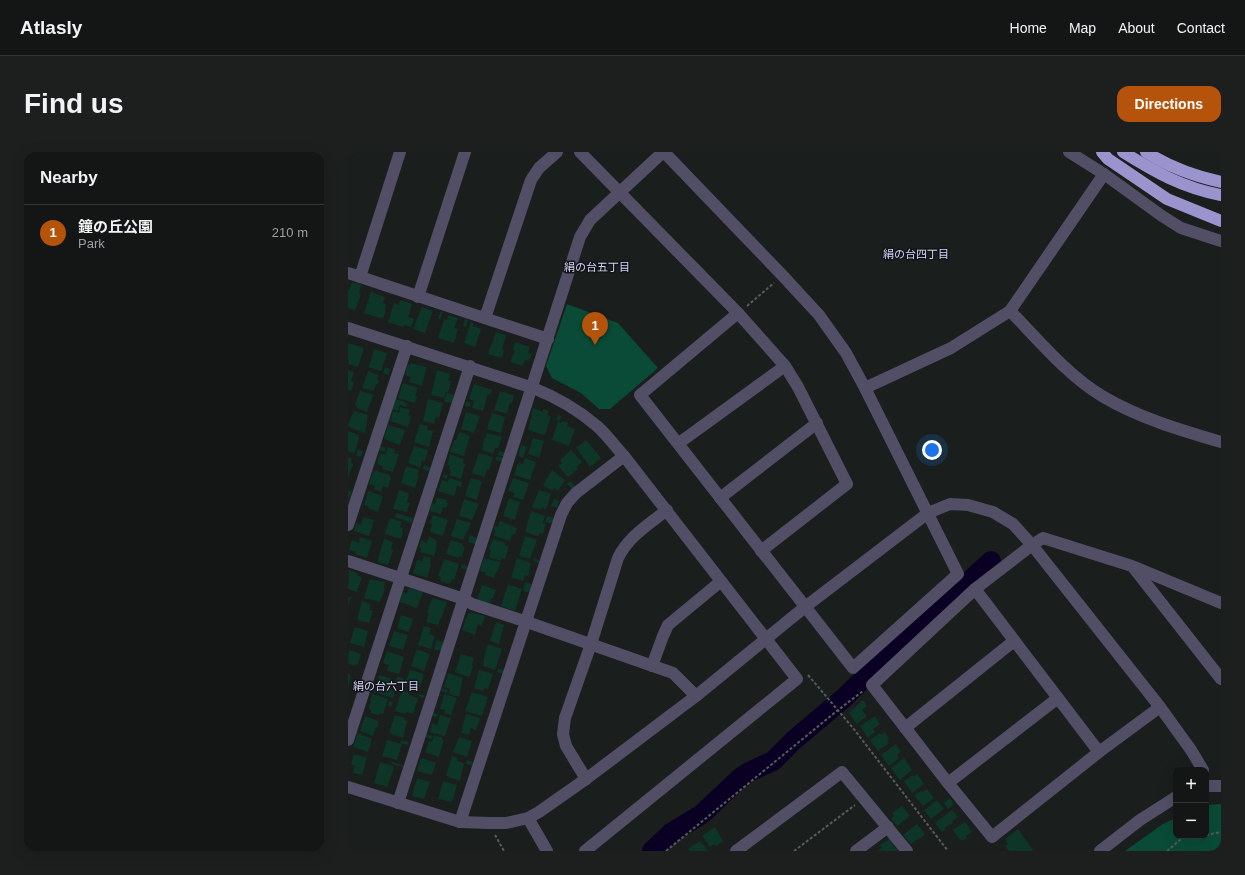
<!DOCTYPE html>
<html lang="en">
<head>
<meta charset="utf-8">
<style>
	:root { --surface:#141615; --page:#1d1f1e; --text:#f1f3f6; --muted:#9d9fa0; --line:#333534; --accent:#b45309 }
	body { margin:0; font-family:Helvetica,"Noto Sans JP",sans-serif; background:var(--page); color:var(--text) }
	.controls { position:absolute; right:12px; bottom:12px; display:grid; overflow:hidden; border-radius:8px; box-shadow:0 4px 16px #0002 }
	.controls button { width:36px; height:36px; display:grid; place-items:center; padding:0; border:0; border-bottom:1px solid var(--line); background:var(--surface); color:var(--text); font:20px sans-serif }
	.you { position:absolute; left:584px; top:298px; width:14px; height:14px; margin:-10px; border:3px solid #fff; border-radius:50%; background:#1a73e8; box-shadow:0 0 0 6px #1a73e833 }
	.badge { display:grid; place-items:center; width:26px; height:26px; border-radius:50%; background:var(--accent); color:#fff; font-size:13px; font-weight:700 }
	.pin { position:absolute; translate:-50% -33px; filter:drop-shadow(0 1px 2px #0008) }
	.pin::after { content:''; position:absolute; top:21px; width:14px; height:12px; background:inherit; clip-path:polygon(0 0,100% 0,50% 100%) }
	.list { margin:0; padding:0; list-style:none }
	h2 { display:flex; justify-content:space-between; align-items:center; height:52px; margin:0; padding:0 16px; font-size:17px }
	h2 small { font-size:13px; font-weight:400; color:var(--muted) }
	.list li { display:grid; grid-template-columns:26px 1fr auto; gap:12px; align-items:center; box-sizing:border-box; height:56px; padding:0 16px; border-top:1px solid var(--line) }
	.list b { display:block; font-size:15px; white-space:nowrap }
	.list p { margin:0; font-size:13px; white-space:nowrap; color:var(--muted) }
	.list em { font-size:13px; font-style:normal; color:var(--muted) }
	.map { position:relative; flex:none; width:873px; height:699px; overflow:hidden; border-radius:12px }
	header { display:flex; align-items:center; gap:24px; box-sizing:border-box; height:56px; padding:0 20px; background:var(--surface); border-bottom:1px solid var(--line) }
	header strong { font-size:19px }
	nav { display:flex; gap:22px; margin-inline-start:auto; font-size:14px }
	.intro { display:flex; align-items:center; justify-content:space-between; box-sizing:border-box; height:96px; padding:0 24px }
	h1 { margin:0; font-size:28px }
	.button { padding:10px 18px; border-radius:12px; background:var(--accent); color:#fff; font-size:14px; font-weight:700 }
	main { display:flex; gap:24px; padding:0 24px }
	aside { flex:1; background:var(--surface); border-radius:12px; box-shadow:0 4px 16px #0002 }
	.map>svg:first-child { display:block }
</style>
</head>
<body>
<header>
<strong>Atlasly</strong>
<nav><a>Home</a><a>Map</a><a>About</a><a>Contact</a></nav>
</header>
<div class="intro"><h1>Find us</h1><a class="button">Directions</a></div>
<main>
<aside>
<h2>Nearby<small></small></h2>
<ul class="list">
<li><span class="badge">1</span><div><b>鐘の丘公園</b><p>Park</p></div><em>210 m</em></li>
</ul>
</aside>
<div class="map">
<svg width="873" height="699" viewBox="0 0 873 699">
	<rect width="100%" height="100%" fill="#1a1e1c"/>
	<g fill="#094b37">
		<polygon points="219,152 270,171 310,216 262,257 251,257 233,241 204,226 198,214"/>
		<polygon points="873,652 873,699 777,699 815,672 828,666 828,684 858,684 858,653"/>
	</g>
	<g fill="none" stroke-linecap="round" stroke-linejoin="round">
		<polyline stroke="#090023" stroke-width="20" points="304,699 323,681 354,662 392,626 401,620 425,609 446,588 497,545 562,480 604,445 643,409"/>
	</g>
	<g fill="#0d3628">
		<polygon points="4,130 13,133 11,141 13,142 7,159 0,156 0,138 1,138"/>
		<polygon points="23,140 37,145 35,151 38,152 37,157 38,158 35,167 16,161"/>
		<polygon points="52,148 64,152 60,165 66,167 63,175 56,173 55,175 40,170 46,151 51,153"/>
		<polygon points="74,155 85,159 77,181 65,177"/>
		<polygon points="93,159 95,160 92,167 90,167"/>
		<polygon points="100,163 110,166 106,176 110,177 106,191 90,186 96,167 99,168"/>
		<polygon points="117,167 120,168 118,175 115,174"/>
		<polygon points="123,170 126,172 125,174 133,177 127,195 116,191"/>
		<polygon points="148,180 158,183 154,197 156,198 154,206 140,202"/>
		<polygon points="167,190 182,195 180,201 184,202 181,209 177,208 175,214 162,210 167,198 165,198"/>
		<polygon points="0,191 16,196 10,215 0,212 1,208 0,208"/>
		<polygon points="26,197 39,201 34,217 33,219 21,215"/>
		<polygon points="63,211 79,215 74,234 61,230 63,225 57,223 60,212 62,213"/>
		<polygon points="37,215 42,217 40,223 35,221"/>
		<polygon points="0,218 6,220 3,229 6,230 3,239 0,238"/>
		<polygon points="89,218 102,222 100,228 103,229 100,241 98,240 96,246 83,243"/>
		<polygon points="20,219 31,223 29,228 31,228 30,232 28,232 26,239 14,236"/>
		<polygon points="55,231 70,236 67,244 69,245 67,251 50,246"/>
		<polygon points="126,232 144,238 142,243 140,242 135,259 124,256 126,249 121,247"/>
		<polygon points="12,239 24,242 25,244 19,260 9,256 9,254 7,253"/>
		<polygon points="152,239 166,243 164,251 162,250 159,262 146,258"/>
		<polygon points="99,241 106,243 103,251 96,249"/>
		<polygon points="48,247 59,251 58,255 52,253 50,259 44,257"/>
		<polygon points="80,247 95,251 91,266 88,265 86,272 75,269"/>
		<polygon points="118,249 123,251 122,255 117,254"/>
		<polygon points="52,255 62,258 60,263 63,264 60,275 42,269 45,259 51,261"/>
		<polygon points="185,256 195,260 195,257 201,259 199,263 203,264 197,283 180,278 184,263 183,263"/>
		<polygon points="6,259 20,263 17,281 3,276 3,275 0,274 4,262 5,263"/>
		<polygon points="118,260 132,264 126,281 113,277"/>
		<polygon points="144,261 157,265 153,281 139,277"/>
		<polygon points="210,263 213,264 212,269 208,268"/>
		<polygon points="214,269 220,271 219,274 227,277 221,294 204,288 210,270 213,271"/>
		<polygon points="72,272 80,274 79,278 85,279 81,295 66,290"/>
		<polygon points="40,273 57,278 52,293 36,287"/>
		<polygon points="0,279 11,283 10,285 11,285 7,301 0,299"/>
		<polygon points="111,280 122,284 116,304 102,300 106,288 108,288"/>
		<polygon points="139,281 154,285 150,296 147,296 145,302 134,298 135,293 134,293"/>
		<polygon points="185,286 196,289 191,306 180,302"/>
		<polygon points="238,288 253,306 242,315 228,296"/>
		<polygon points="173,293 179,295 175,306 170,304"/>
		<polygon points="32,294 38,296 36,300 31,298"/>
		<polygon points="66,294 80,298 77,309 74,308 72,316 60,311"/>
		<polygon points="40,295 47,298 46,301 51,302 45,320 34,317 35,314 29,312 32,301 37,303"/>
		<polygon points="10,297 15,299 13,305 8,304"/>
		<polygon points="223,298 234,310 228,315 230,317 220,325 210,314 214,311 212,308"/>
		<polygon points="151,299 158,301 157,305 150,303"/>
		<polygon points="131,301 145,305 141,318 139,317 137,325 124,321"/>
		<polygon points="102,302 116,307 115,311 117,312 113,327 102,323 103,318 101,317 102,314 99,313"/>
		<polygon points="149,304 156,306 155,310 147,308"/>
		<polygon points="0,305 4,306 3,311 5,312 0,326"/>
		<polygon points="177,306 188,310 182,328 166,323 170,311 175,312"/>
		<polygon points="76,313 82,315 81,319 75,317"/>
		<polygon points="58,314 71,318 69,323 71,324 67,336 53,331"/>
		<polygon points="26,318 42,323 41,324 43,325 40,336 35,334 33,340 26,337 27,334 21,332"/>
		<polygon points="204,318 217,328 210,339 206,336 204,339 195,333"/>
		<polygon points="95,322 100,323 99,327 94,325"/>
		<polygon points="101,326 114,330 113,335 109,334 106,344 90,339 94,328 100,330"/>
		<polygon points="123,326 134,329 129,348 117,344"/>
		<polygon points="165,326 181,331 175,348 165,345 167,341 160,339"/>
		<polygon points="222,329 227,334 224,337 219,332"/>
		<polygon points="0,338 4,339 1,347 0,347"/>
		<polygon points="51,338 60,341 60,342 61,343 59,350 62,351 59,360 45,357"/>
		<polygon points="191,338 203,342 198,357 193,356 193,358 184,355"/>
		<polygon points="20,339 35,344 30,360 20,356 21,354 16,353"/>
		<polygon points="89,345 99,348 98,350 100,351 98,356 95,355 93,362 82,359 84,351 87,352"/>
		<polygon points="161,346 172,350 167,368 155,364"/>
		<polygon points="116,347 131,352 124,368 111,364"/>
		<polygon points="206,347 211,349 209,356 203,354"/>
		<polygon points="183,359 197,364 195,371 198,372 195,382 192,381 190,384 177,380"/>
		<polygon points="48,361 65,366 64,371 47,365"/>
		<polygon points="85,363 100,368 95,384 82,380 84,372 82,371"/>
		<polygon points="199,364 206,366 204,372 197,370"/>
		<polygon points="15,365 26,368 24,373 25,373 21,384 6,379 8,371 13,373"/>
		<polygon points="42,366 54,370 52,375 55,376 54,379 55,380 53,387 37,382"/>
		<polygon points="109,367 123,371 115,388 103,384"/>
		<polygon points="152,369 169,376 167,382 164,382 162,389 146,384 148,379 145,378 147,374 150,375"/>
		<polygon points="122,383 129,386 127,392 120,390"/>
		<polygon points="81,384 89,389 88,394 89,395 86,404 72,400 73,396 71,396 73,388 79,391"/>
		<polygon points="177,384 189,388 182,407 171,404"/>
		<polygon points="12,385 24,389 19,406 7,402 8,400 1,398 4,388 11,391"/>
		<polygon points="36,387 45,390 43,397 45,398 40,413 29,410"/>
		<polygon points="145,387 158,391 157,393 161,395 157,407 153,406 153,409 141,405 143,398 141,397"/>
		<polygon points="103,388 115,392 114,394 117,395 114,405 111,404 111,406 98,402"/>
		<polygon points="76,404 83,406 82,412 83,412 79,426 65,421 69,408 74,409"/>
		<polygon points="136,406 152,410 152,412 150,419 149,419 146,426 137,423 138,421 132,419"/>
		<polygon points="169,406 183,411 180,424 177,423 175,429 163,425"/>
		<polygon points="186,406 192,409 191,411 185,409"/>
		<polygon points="96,407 111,412 106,428 104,427 102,432 92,429 93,425 90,424"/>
		<polygon points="114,412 120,415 119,418 113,416"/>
		<polygon points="1,418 9,421 9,423 14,425 9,440 0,437"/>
		<polygon points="22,427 37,430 36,436 37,437 32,450 16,446"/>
		<polygon points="177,430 185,433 182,441 175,439"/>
		<polygon points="160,432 174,437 167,459 153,454"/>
		<polygon points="134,433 148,438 145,446 143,446 142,452 129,448"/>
		<polygon points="61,436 75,440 69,456 52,450 55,440 59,442"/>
		<polygon points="0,445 3,445 0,454"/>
		<polygon points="84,446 99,450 93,467 92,467 90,473 78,470 81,461 79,461"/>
		<polygon points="14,449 23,452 21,458 25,459 21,471 9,468"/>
		<polygon points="123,460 137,464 134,474 130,472 127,483 114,478 120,461 123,462"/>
		<polygon points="53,463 65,467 61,480 49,476"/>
		<polygon points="148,470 156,473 151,492 142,489"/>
		<polygon points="76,474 83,476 81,482 87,484 83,497 70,493"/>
		<polygon points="7,475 20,479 16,495 2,491"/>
		<polygon points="46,479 60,483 55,498 41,494"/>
		<polygon points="89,488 96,490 93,499 86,497"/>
		<polygon points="140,492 154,497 147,518 135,514 136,510 135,509"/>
		<polygon points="69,497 82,502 76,519 63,514"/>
		<polygon points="1,498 13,502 10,513 8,512 7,514 0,512"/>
		<polygon points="39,499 56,505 51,522 39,519 41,513 35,511"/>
		<polygon points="113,502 126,506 124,513 125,514 122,524 120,525 107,520"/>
		<polygon points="150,517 156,519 156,522 149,520"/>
		<polygon points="62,518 76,522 71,537 57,533"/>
		<polygon points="131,518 145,522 140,537 136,536 135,539 126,536"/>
		<polygon points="0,521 3,524 0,536"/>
		<polygon points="100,521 115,526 111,545 101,542 102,537 96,535"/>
		<polygon points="31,523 44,527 41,538 47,539 45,546 26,540"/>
		<polygon points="49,524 56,527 55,531 48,529"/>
		<polygon points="94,536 100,538 99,541 93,539"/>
		<polygon points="54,538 62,541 61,543 70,546 65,562 58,560 58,562 47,559"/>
		<polygon points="124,540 140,545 134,564 117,559"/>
		<polygon points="24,542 40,547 35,562 32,561 31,563 23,561 23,558 21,557"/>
		<polygon points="71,542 77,544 76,546 70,544"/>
		<polygon points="96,542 109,546 103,563 96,561 97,558 92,557"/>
		<polygon points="515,548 519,554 514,558 519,564 509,572 501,561"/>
		<polygon points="41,549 45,550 43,555 40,554"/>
		<polygon points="85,561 90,562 89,565 84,564"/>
		<polygon points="118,562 132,566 128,578 123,576 121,583 113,581"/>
		<polygon points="47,563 57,566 56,568 59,569 55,586 41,581"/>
		<polygon points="92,563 103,566 97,584 82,580 84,571 89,573"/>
		<polygon points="17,564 30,569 30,570 31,571 30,575 28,575 25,584 12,579"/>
		<polygon points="527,564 532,572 525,577 527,580 520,586 512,574"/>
		<polygon points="537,580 541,587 539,588 541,591 530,599 522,588 532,581 533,583"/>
		<polygon points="10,581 24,587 20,600 5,595"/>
		<polygon points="78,582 85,584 84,587 77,585"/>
		<polygon points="86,583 95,586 94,588 96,588 91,605 77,600 81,589 84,590"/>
		<polygon points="111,585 124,589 119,605 105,600"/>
		<polygon points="39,588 54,592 49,608 34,604"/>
		<polygon points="53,588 61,590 60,593 52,591"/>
		<polygon points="548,592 553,600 549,603 551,606 541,614 533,603"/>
		<polygon points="6,602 19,606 14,623 5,621 7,614 3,612"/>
		<polygon points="104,604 110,606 109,609 116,611 112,629 98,624"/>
		<polygon points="73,606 88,611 84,623 69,619"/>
		<polygon points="556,606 564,618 552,628 543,616"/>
		<polygon points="119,608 127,611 126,614 118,612"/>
		<polygon points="32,610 45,614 45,616 46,616 39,635 26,631"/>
		<polygon points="44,610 56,614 55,615 44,612"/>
		<polygon points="569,622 576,632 564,641 556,629 565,623 566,624"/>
		<polygon points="69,626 82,630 76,647 64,644"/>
		<polygon points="95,629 109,633 104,650 90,647"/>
		<polygon points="579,637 586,646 575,654 566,643 573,639 574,640"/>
		<polygon points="602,646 606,652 600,657 596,651"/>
		<polygon points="589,648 596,657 583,667 576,658"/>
		<polygon points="554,654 562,664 549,674 543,666 546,664 544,661"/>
		<polygon points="604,658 610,665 604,669 606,670 596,676 598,677 594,680 587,671"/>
		<polygon points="617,670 624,680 618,684 619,686 615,689 613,687 612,688 605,678"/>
		<polygon points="569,672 577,682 572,687 571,686 563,692 555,683"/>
		<polygon points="367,675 375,689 368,694 366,692 362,695 354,684"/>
		<polygon points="670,677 685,698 684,699 661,699 657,694 660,692 657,687"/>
		<polygon points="541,687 550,699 529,699 534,696 532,693"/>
		<polygon points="352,689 360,699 342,699 340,697"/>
	</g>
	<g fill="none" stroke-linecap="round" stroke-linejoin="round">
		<g stroke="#575b59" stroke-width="2" stroke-dasharray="3 2" stroke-linecap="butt">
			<polyline points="399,154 426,131"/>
			<polyline points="460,523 505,576 600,699"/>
			<polyline points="147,683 156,699"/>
			<polyline points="858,683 873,680"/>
			<polyline points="318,699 490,558 515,539"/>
			<polyline points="446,699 507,653"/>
			<polyline points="819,699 834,686 850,684"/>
		</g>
		<g stroke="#514e66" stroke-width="12">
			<polyline points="232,0 390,161 437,214 450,235 499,332 413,399"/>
			<polyline points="316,0 435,124 471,163 498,201 517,236 610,422 505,516 292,243 390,161"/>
			<polyline points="721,0 756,22 814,64 833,76 873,89"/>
			<polyline points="0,121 200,187"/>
			<polyline points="12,125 52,0"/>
			<polyline points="70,145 117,0"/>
			<path d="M662 159C690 187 720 224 754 244 791 266 832 278 873 290"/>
			<polyline points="137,166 183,28 191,16 209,0"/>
			<path d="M0 176 185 236C208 245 229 257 249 274 259 283 267 294 276 304L449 527 237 699"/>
			<polyline points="517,236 603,196 662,159 756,22"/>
			<polyline points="331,291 437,214"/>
			<polyline points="372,346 469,271"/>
			<polyline points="0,373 59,194"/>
			<polyline points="0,409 116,447 124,452 179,470 325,521 348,544"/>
			<polyline points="785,415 873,527"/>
			<polyline points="627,437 751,600"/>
			<polyline points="304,514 315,484 320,473 372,430"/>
			<polyline points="812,555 751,600 644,685 600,631 524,533 627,437 684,393 695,386 784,414 873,451"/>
			<polyline points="557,576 666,489"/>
			<polyline points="0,588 122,214"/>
			<path d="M238 627 218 594 215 582 217 566 243 492 270 406C280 385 301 372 319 358"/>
			<polyline points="600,631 710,546"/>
			<polyline points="858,634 873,634"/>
			<polyline points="0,635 112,670 141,671 158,671 180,666 191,660 238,627 348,544 457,455 580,361 602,352 620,353 645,360 665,372 684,393 812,555 843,598 855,618"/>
			<polyline points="50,651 232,85 242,68 315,0"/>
			<polyline points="180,666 199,699"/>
			<polyline points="112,670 213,363 219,351 228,341 276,304"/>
			<polyline points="388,699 494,620 559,699"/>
			<polyline points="508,699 540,675"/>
			<polyline points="752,699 792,668 828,645"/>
		</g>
		<g stroke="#9b93ce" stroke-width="12">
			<polyline points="754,0 760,7 819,47 873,69"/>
			<path d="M775 0C807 20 835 36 873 43"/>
			<path d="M798 0C821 15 846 24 873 30"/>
		</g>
	</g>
	<g text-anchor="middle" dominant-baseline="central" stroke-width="3" stroke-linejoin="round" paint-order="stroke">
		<g font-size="11" fill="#d7d2fe" stroke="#111513">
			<text x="568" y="102">絹の台四丁目</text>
			<text x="249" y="115">絹の台五丁目</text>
			<text x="38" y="534">絹の台六丁目</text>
		</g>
	</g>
</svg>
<div class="controls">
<button>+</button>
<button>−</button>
</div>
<div class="you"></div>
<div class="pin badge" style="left:247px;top:193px">1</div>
</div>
</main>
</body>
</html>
